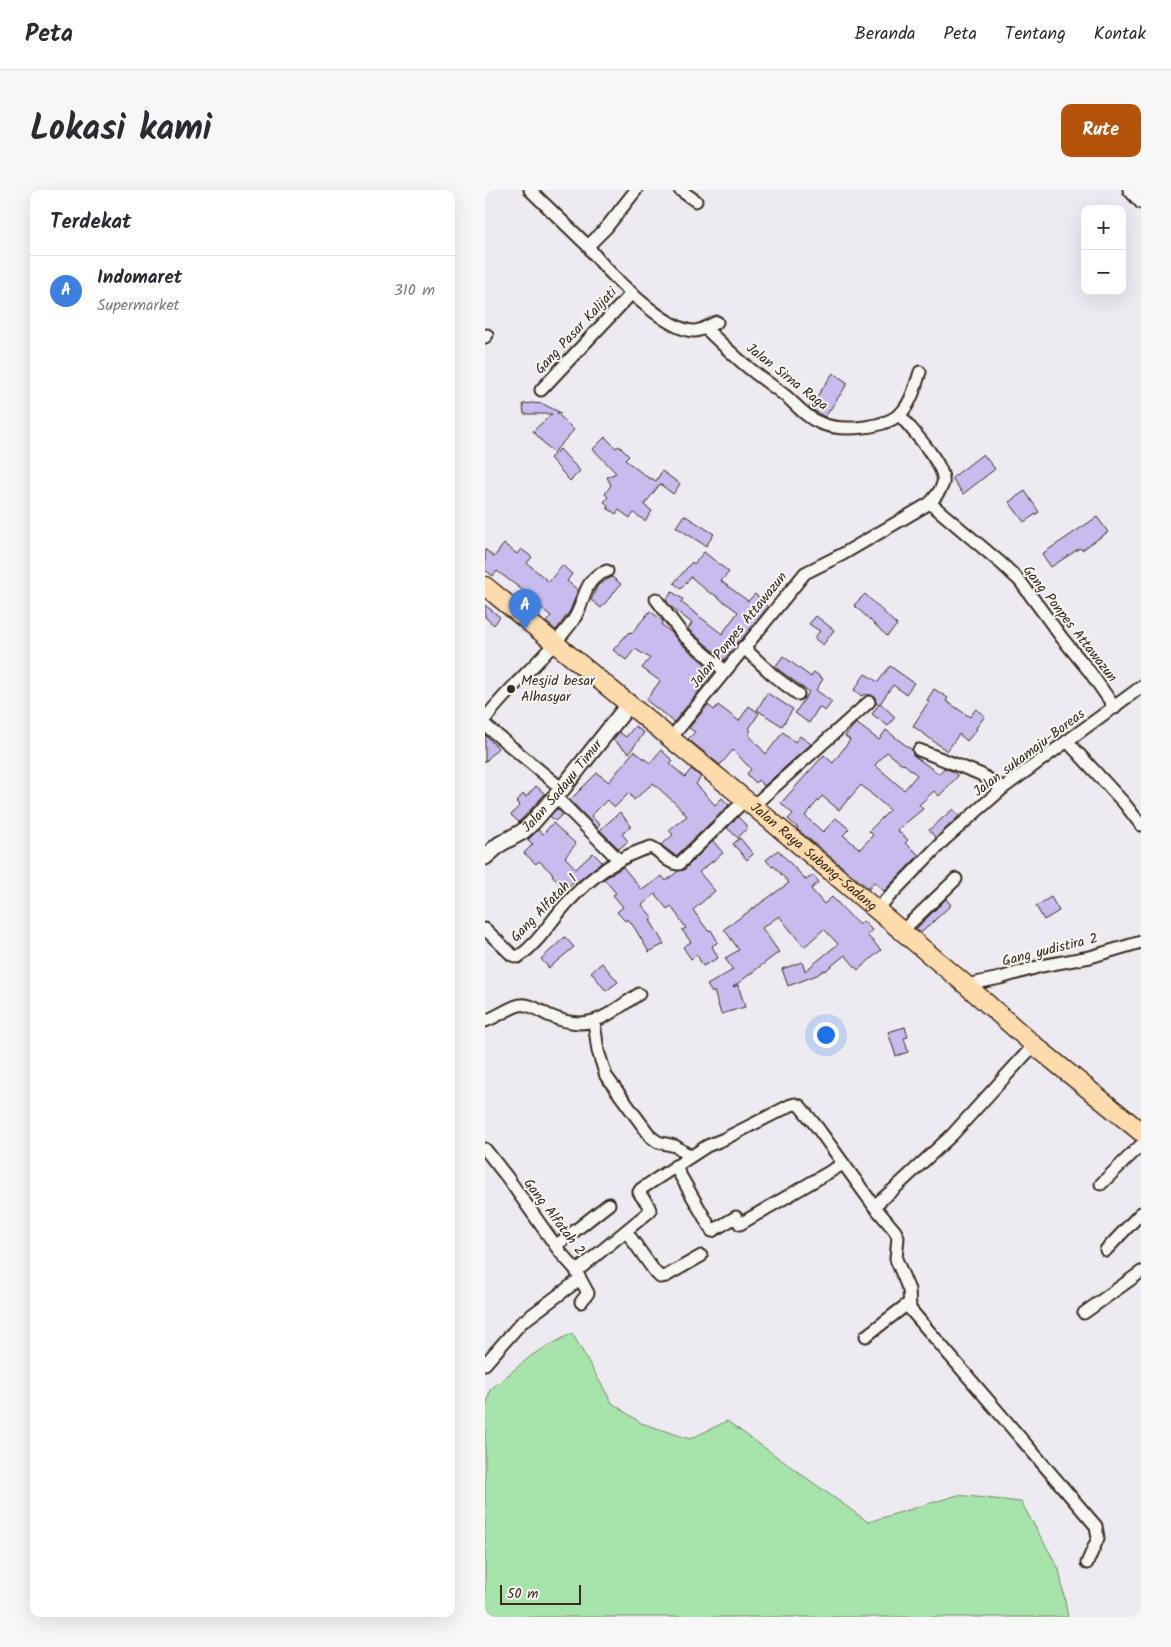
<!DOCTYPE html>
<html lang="id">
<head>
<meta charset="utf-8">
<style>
	:root { --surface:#fff; --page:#f7f7f7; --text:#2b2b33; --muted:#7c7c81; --line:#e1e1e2; --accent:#b45309 }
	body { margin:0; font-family:Kalam,sans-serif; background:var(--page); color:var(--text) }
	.controls { position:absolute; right:15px; top:15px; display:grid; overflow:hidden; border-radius:10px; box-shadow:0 5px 20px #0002 }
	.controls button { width:45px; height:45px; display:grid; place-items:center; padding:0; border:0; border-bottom:1px solid var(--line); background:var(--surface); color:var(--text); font:25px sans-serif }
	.scale { position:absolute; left:15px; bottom:12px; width:81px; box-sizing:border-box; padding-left:5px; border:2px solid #3b2a1e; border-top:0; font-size:14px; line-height:18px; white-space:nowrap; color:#3b2a1e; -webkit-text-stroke:4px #f6f6f2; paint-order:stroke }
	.you { position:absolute; left:340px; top:844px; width:18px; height:18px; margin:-12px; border:4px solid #fff; border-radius:50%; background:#1a73e8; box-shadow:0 0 0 8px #1a73e833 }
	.badge { display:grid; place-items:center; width:32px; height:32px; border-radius:50%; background:var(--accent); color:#fff; font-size:16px; font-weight:700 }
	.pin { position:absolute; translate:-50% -41px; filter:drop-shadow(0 1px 2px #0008) }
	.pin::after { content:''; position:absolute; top:26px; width:18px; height:15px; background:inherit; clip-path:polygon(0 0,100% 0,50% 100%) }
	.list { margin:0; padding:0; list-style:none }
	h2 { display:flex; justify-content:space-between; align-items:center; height:65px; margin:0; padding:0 20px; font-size:21px }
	h2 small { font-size:16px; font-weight:400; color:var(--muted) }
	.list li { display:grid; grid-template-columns:32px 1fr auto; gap:15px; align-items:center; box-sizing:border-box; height:70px; padding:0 20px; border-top:1px solid var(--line) }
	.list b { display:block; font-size:19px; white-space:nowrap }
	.list p { margin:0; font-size:16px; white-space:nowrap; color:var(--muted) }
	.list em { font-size:16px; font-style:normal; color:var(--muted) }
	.map { position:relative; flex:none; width:656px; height:1427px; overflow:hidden; border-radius:10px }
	header { display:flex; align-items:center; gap:30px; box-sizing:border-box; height:70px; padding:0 25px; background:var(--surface); border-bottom:1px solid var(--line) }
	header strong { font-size:24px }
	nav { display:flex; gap:28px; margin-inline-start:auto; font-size:18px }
	.intro { display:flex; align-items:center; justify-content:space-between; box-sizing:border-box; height:120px; padding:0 30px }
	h1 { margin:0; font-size:35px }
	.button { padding:12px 22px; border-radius:10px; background:var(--accent); color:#fff; font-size:18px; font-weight:700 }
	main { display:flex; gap:30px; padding:0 30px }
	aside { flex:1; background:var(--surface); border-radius:10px; box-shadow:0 5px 20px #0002 }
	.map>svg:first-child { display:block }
</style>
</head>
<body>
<header>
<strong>Peta</strong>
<nav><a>Beranda</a><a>Peta</a><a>Tentang</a><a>Kontak</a></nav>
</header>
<div class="intro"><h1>Lokasi kami</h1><a class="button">Rute</a></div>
<main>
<aside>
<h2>Terdekat<small></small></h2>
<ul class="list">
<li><span class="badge" style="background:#3f7fe0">A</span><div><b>Indomaret</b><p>Supermarket</p></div><em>310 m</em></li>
</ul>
</aside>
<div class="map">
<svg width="656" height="1427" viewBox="0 0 656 1427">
	<rect width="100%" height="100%" fill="#edeaf1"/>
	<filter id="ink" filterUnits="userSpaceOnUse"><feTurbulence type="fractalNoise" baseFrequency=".02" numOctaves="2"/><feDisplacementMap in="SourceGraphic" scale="10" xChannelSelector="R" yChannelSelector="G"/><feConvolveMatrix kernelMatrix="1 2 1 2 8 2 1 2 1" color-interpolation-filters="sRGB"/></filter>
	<g filter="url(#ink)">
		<polygon fill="#a7e4ab" stroke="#718764" points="87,1143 127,1213 156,1233 205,1249 242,1231 383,1332 473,1305 536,1312 574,1379 583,1427 0,1427 0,1223 5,1200 47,1165"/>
		<g fill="#c8bbed" stroke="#3b2a1e" fill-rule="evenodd">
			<polygon points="348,183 363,193 340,227 324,218"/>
			<polygon points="47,213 58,214 76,223 72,223 89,240 68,263 48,241 67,224 39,224 38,214"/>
			<polygon points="120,247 131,258 134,256 144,266 140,270 165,289 166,288 171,291 177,281 195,294 188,304 175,294 159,315 167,321 160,331 149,323 145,328 134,320 131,324 122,318 123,315 119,312 123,307 120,304 126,295 122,287 131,283 108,259"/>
			<polygon points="75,259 95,281 85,291 65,268"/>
			<polygon points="498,264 510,279 478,304 467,288"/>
			<polygon points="540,301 554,322 539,332 524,312"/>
			<polygon points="199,325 229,344 221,356 191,337"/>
			<polygon points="612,327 623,342 597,360 595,358 566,377 557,364"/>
			<polygon points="19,354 32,364 36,359 47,367 42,373 64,392 77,375 87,384 82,391 93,400 85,421 71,440 61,432 66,426 50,413 52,411 12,381 8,386 0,380 0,359 9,367"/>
			<polygon points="219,362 244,382 236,391 263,411 270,404 283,417 256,450 252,452 251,456 239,470 204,440 203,439 207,433 185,416 181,410 187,402 198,409 196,412 237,444 253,422 227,403 226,404 206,387 196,399 189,393 207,372 209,374"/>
			<polygon points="127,387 136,394 116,418 106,410 113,395"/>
			<polygon points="380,404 412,435 402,446 369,415"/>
			<polygon points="0,415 15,427 9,435 0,427"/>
			<polygon points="165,421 178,431 177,435 187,443 193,451 229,482 189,532 161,510 175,491 157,478 165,468 150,459 141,470 128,460 144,442 146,444"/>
			<polygon points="331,426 349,440 338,455 329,448 335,441 324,434"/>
			<polygon points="298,466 326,487 329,482 338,489 331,500 347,512 340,521 334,517 324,533 310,523 324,502 290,477"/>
			<polygon points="405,476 429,493 421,504 408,495 394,515 391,513 390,507 387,505 381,505 379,504 377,506 369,500 380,484 393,492"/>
			<polygon points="449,499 463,508 461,511 485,527 491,519 500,526 491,538 492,539 482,551 474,544 462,561 428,536 444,511 442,510"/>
			<polygon points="282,503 308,519 297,536 272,520"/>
			<polygon points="395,513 410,527 403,536 387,524"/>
			<polygon points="223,515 229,520 233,515 254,531 264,516 274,523 264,539 266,541 263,544 281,564 298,542 310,552 315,546 326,554 279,596 273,590 271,593 262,584 266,579 248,560 235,575 203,549 210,542 204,538"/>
			<path d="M371 533 394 550 401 540 427 560 428 565 454 584 459 578 467 581 473 586 454 606 449 601 434 615 438 619 412 640 423 650 420 653 434 665 399 701 389 692 384 699 312 639 313 638 303 629 308 624 296 613 339 565 348 573 365 550 360 546ZM402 562 418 575 419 574 432 585 419 600 390 575ZM376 595 405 620 384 641 388 645 375 659 358 645 364 639 351 628 338 642 320 626 337 606 354 620Z"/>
			<polygon points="150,536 159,543 144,563 128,550 134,542 141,547"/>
			<polygon points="0,545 13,558 0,572"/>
			<polygon points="176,560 188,571 185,574 200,587 206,579 216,587 211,594 230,615 237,608 244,615 191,666 176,655 188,645 184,640 202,626 191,614 168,593 149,610 144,603 130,617 122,610 106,626 115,635 112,638 85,610 112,583 124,592 149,561 165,573"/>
			<polygon points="51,596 60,604 34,632 26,625 35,615 31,612 38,604 41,607"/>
			<polygon points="72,619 78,624 70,631 65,626"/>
			<polygon points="468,619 474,626 451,648 444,640"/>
			<polygon points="135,622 146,636 137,644 143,651 134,659 115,640"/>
			<polygon points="253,627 263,637 253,648 242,638"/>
			<polygon points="68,633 91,654 80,667 91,679 108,663 117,672 91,693 89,691 80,700 67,685 68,684 54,671 51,674 39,663 48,654 43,650 53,640 58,644"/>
			<polygon points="255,648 268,664 262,670 248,654"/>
			<polygon points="228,651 238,663 214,682 230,701 208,720 223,741 226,740 233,752 227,756 233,768 218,776 212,765 206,769 198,757 206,752 197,740 201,738 186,716 182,719 170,704 157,715 168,728 165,730 179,754 164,762 149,737 143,729 140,731 132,722 138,717 128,705 131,703 119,689 138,677 157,700 177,686 181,691 193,681 199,680"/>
			<polygon points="293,660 321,690 328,685 334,692 326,699 339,714 347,707 374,735 378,731 387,740 382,745 396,760 373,780 360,765 340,781 339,780 332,785 303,796 297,779 317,772 320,781 353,754 339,739 319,757 294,726 277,738 294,762 248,797 253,795 260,817 236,824 229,801 227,803 222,795 248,780 240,768 254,760 239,739 304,693 289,676 287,677 281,670"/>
			<polygon points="566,707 574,721 559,730 551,716"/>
			<polygon points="461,709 466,715 436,743 431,739"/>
			<polygon points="80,747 89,757 64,778 56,769"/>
			<polygon points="117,773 133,792 121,801 106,782"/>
			<polygon points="420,837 423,847 419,848 423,862 411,866 403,842"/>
		</g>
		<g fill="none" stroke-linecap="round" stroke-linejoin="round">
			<g stroke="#3b2a1e" stroke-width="15">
				<g id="street">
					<polyline points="45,0 103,56 121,38 151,0"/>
					<polyline points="195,0 211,11"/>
					<polyline points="644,0 656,13"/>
					<path d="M103 56C119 80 181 142 210 141 218 140 225 135 232 132"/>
					<path d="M220 138C233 150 246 163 259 174 273 186 288 196 302 207 312 216 322 228 335 233 356 242 402 239 418 221 427 211 431 194 435 182"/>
					<polyline points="0,147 2,145"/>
					<polyline points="56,200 147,103"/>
					<polyline points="445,313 517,374 535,391 577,448 605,482 630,518"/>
					<polyline points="171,409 198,445 240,481"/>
					<polyline points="258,457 290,487 313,504"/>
					<path d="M0 529C26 494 62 467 87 432 101 414 96 389 122 381"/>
					<polyline points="0,535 77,599"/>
					<path d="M186 548 320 383 358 364 445 313C450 307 456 301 458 293 462 276 425 238 414 224"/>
					<polyline points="582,551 639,613 656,635"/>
					<polyline points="434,560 495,584 518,598"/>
					<polyline points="71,607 134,670"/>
					<polyline points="268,616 384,512"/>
					<polyline points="391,720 460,649 518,598 656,497"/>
					<path d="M0 739 27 765 33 767C54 753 66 730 83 712 105 688 134 666 166 657 176 661 182 674 194 674L260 610"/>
					<polyline points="416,742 471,689"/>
					<polyline points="481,795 515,788 556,776 605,767 656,752"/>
					<path d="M0 831C10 828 27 816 35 815 44 813 55 821 63 825 105 844 120 826 154 804"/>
					<polyline points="109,832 113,861 121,886 166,947 173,952 190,956 205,966"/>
					<path d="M0 959 22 987 75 1062 92 1081 165 1021C165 1014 157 1009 154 1002L156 999 222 956 239 949 306 915 310 914 315 916 332 937 389 1016 409 999 467 945 549 855"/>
					<polyline points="190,976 227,1041 251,1027 255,1034 358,974"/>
					<polyline points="616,994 656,955"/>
					<polyline points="389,1016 410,1041 413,1047 411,1069 424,1100 425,1119 611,1336 613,1348 602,1373"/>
					<polyline points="141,1041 170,1082 175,1087 181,1086 216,1066"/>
					<polyline points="70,1055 77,1051 124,1014"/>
					<polyline points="621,1060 656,1023"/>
					<polyline points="92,1083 103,1103 96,1112"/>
					<polyline points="599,1123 656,1082"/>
					<polyline points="381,1146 424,1113"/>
					<polyline points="0,1174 36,1133 95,1089"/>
				</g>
			</g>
			<g stroke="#3b2a1e" stroke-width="19">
				<g id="secondary">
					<path id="s1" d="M0 667 15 654 37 642 47 633 77 599 145 513"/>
				</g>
			</g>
			<g stroke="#3b2a1e" stroke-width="21">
				<g id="primary">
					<path id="s2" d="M0 396 268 616 481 795 549 855 656 942"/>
				</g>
			</g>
			<use href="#street" stroke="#f6f6f2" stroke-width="11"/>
			<use href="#secondary" stroke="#f6f6f2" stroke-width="15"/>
			<use href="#primary" stroke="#fedbac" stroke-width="18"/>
		</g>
	</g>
	<circle fill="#3b2a1e" stroke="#f6f6f2" stroke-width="2" cx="26" cy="499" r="5"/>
	<g text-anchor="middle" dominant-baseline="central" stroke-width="4" stroke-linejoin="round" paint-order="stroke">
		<g font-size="14" fill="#3b2a1e" stroke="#f6f6f2">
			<text transform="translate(91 141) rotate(-47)">Gang Pasar Kalijati</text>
			<text transform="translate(302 187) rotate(38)">Jalan Sirna Raga</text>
			<text transform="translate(585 434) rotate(52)">Gang Ponpes Attawazun</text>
			<text transform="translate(254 440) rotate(-51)">Jalan Ponpes Attawazun</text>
			<text transform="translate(544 563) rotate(-37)">Jalan sukamaju-Boreas</text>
			<text stroke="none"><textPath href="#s1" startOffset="106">Jalan Sadayu Timur</textPath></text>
			<text stroke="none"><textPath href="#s2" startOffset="426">Jalan Raya Subang-Sadang</textPath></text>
			<text transform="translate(59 718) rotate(-46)">Gang Alfatah 1</text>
			<text transform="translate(565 760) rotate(-14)">Gang yudistira 2</text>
			<text transform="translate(69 1027) rotate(53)">Gang Alfatah 2</text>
		</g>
		<g font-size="14" fill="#3b2a1e" stroke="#f6f6f2" text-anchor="start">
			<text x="36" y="491">Mesjid besar<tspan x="36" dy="16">Alhasyar</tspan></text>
		</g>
	</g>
</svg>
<div class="controls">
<button>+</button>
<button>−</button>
</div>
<div class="scale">50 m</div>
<div class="you"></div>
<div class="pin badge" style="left:40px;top:440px;background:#3f7fe0">A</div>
</div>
</main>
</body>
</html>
